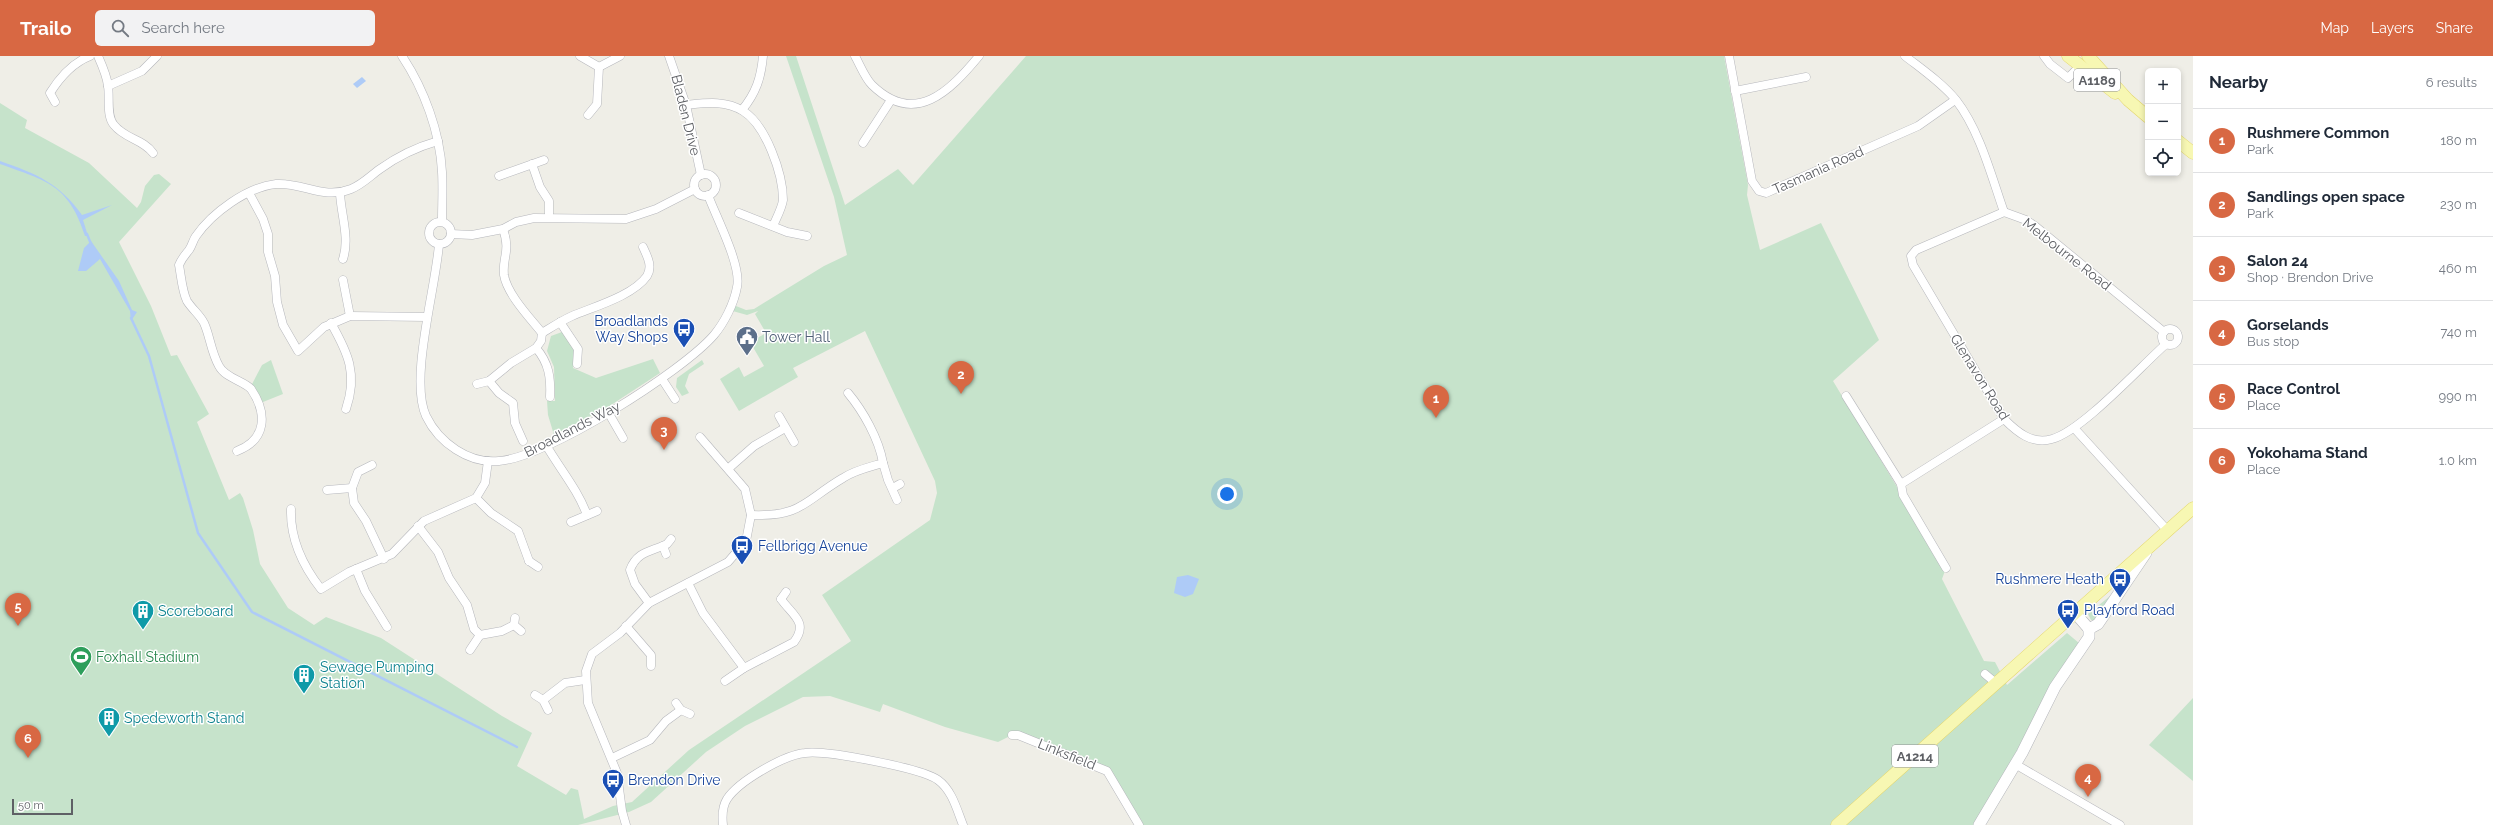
<!DOCTYPE html>
<html lang="en">
<head>
<meta charset="utf-8">
<style>
	:root { --surface:#fff; --page:#f2f2f3; --text:#1f2937; --muted:#747a83; --line:#e0e1e3; --accent:#d86843 }
	body { margin:0; font-family:Raleway,sans-serif; background:var(--page); color:var(--text) }
	.controls { position:absolute; right:12px; top:12px; display:grid; overflow:hidden; border-radius:6px; box-shadow:0 2px 6px #0003 }
	.controls button { width:36px; height:36px; display:grid; place-items:center; padding:0; border:0; border-bottom:1px solid var(--line); background:var(--surface); color:var(--text); font:20px sans-serif }
	.scale { position:absolute; left:12px; bottom:10px; width:61px; box-sizing:border-box; padding-left:4px; border:2px solid #5e6065; border-top:0; font-size:11px; line-height:14px; white-space:nowrap; color:#5e6065; -webkit-text-stroke:3px #fff; paint-order:stroke }
	.you { position:absolute; left:1227px; top:438px; width:14px; height:14px; margin:-10px; border:3px solid #fff; border-radius:50%; background:#1a73e8; box-shadow:0 0 0 6px #1a73e833 }
	.badge { display:grid; place-items:center; width:26px; height:26px; border-radius:50%; background:var(--accent); color:#fff; font-size:13px; font-weight:700 }
	.pin { position:absolute; translate:-50% -33px; filter:drop-shadow(0 1px 2px #0008) }
	.pin::after { content:''; position:absolute; top:21px; width:14px; height:12px; background:inherit; clip-path:polygon(0 0,100% 0,50% 100%) }
	.list { margin:0; padding:0; list-style:none }
	h2 { display:flex; justify-content:space-between; align-items:center; height:52px; margin:0; padding:0 16px; font-size:17px }
	h2 small { font-size:13px; font-weight:400; color:var(--muted) }
	.list li { display:grid; grid-template-columns:26px 1fr auto; gap:12px; align-items:center; box-sizing:border-box; height:64px; padding:0 16px; border-top:1px solid var(--line) }
	.list b { display:block; font-size:15px; white-space:nowrap }
	.list p { margin:0; font-size:13px; white-space:nowrap; color:var(--muted) }
	.list em { font-size:13px; font-style:normal; color:var(--muted) }
	.icon { flex:none; width:22px; height:22px; fill:none; stroke:currentColor; stroke-width:2; stroke-linecap:round; stroke-linejoin:round }
	.map { position:relative; flex:none; width:2193px; height:769px; overflow:hidden }
	header { display:flex; align-items:center; gap:24px; box-sizing:border-box; height:56px; padding:0 20px; background:var(--accent); color:#fff }
	header strong { font-size:19px }
	nav { display:flex; gap:22px; margin-inline-start:auto; font-size:14px }
	.search { width:280px; height:36px; background:var(--page); display:flex; align-items:center; gap:10px; box-sizing:border-box; padding:0 14px; border-radius:6px; color:var(--muted); font-size:15px }
	main { display:flex }
	aside { flex:1; background:var(--surface) }
	.map>svg:first-child { display:block }
</style>
</head>
<body>
<header>
<strong>Trailo</strong>
<div class="search"><svg class="icon" aria-label="search" viewBox="0 0 24 24"><circle cx="10" cy="10" r="6"/><path d="M15 15l6 6"/></svg>Search here</div>
<nav><a>Map</a><a>Layers</a><a>Share</a></nav>
</header>
<main>
<div class="map">
<svg width="2193" height="769" viewBox="0 0 2193 769">
	<rect width="100%" height="100%" fill="#efeee7"/>
	<g fill="#c6e3cb">
		<polygon points="786,0 796,0 845,149 898,113 913,129 1026,0 1724,0 1748,129 1747,139 1760,194 1821,167 1879,284 1833,325 1946,512 1942,523 1984,605 1995,606 2007,629 2067,577 2079,587 1974,769 1139,769 1107,715 1012,679 998,686 945,671 883,648 880,656 830,640 803,641 745,670 706,696 651,746 629,756 578,769 0,769 0,47 27,64 25,72 89,107 137,152 141,146 145,130 154,119 159,118 171,128 119,186 151,250 171,300 177,299 209,358 197,366 229,444 240,437 243,442 253,474 260,508 288,552 314,569 326,561 381,582 502,660 532,677 517,710 566,739 571,732 578,734 584,763 613,750 632,746 689,694 851,585 822,539 930,464 937,437 935,425 865,275 793,312 798,321 739,355 720,323 739,311 744,321 764,310 750,286 766,277 755,258 758,255 747,259 729,254 731,248 746,254 754,253 824,210 847,199 834,141"/>
		<polygon points="562,276 574,294 573,312 596,322 653,303 660,317 608,351 554,379 548,359 547,345 555,345 554,311 547,295 551,280"/>
		<polygon points="271,304 283,338 258,348 250,332 262,309"/>
		<polygon points="702,304 704,308 689,318 685,330 689,337 682,340 676,331 677,322"/>
		<polygon points="2115,536 2095,564 2091,564 2088,558"/>
		<polygon points="2193,642 2193,725 2149,689"/>
	</g>
	<g fill="#aecbf7">
		<polygon points="362,21 366,25 357,32 353,28"/>
		<path d="M0 105C37 118 59 127 82 159L112 149 83 164 88 180H85C69 129 47 125 0 108Z"/>
		<polygon points="91,185 119,225 132,254 137,256 131,265 130,255 100,203 86,215 78,215 84,192"/>
		<polygon points="1188,519 1199,523 1193,538 1185,541 1174,537 1177,521"/>
	</g>
	<g fill="none" stroke-linecap="round" stroke-linejoin="round">
		<g stroke="#aecbf7" stroke-width="2.5">
			<polyline points="87,178 91,188"/>
			<polyline points="131,262 149,300 198,477 252,556 517,691"/>
		</g>
		<g stroke="#b6b7bc" stroke-width="9">
			<g id="street">
				<path d="M98 0C102 9 107 20 108 30 110 41 106 60 114 69 125 83 143 83 153 97"/>
				<path d="M402 0C424 33 440 76 442 116 443 132 442 149 442 165"/>
				<polyline points="580,0 599,11"/>
				<polyline points="669,0 686,49 701,119"/>
				<path d="M855 0C860 9 865 22 872 29 915 71 950 35 979 0"/>
				<polyline points="1729,0 1752,125 1759,135 1766,137 1918,70 1955,44"/>
				<path d="M1905 0C1923 14 1942 27 1956 44 1980 75 1991 119 2004 156"/>
				<polyline points="2044,0 2050,8 2068,22 2080,10"/>
				<polyline points="599,11 620,0"/>
				<polyline points="108,30 142,15 157,0"/>
				<polyline points="1735,35 1806,21"/>
				<path d="M55 46 50 37C60 21 72 7 90 0"/>
				<path d="M686 49C706 47 725 44 743 55 766 69 783 118 783 144 782 152 776 163 773 170"/>
				<path d="M742 54C756 37 761 22 763 0"/>
				<polyline points="588,59 597,48 599,11"/>
				<polyline points="863,87 891,44"/>
				<polyline points="532,108 540,131 549,145 549,161"/>
				<circle cx="705" cy="129" r="11"/>
				<polyline points="499,120 544,104"/>
				<polyline points="249,137 263,163 268,178 268,196 275,220 277,246 283,269 298,295 324,271 350,260 427,261"/>
				<path d="M340 137C341 159 350 182 343 203"/>
				<polyline points="739,157 787,176 807,180"/>
				<circle cx="440" cy="177" r="11"/>
				<path d="M503 173C511 196 502 201 504 219 507 238 530 262 542 277 552 271 561 265 572 260 593 251 633 240 647 220 653 210 647 200 643 191"/>
				<polyline points="451,178 472,179 503,173 516,166 534,162 626,163 656,153 695,133"/>
				<path d="M439 188C436 231 409 323 426 360 439 387 469 408 499 405 546 402 682 316 714 279 724 267 734 248 737 231 742 210 716 161 708 139"/>
				<polyline points="343,224 350,260"/>
				<polyline points="560,266 578,293 577,308"/>
				<path d="M331 267C348 297 358 318 346 353"/>
				<circle cx="2170" cy="281" r="8"/>
				<path d="M2164 276 2035 170 2026 164 2004 156 1916 194 1911 200 1913 209 2004 363C2017 376 2032 389 2052 383 2082 375 2140 311 2166 288"/>
				<path d="M536 292C549 307 551 322 550 341"/>
				<polyline points="662,323 675,343"/>
				<polyline points="489,325 499,337 513,347 515,367 523,385"/>
				<polyline points="477,328 489,325 511,307 536,292 541,285 542,277"/>
				<polyline points="1846,340 1901,428 1903,439 1946,512"/>
				<polyline points="608,356 623,382"/>
				<polyline points="779,360 794,386"/>
				<polyline points="2075,373 2168,475"/>
				<path d="M546 389C560 413 578 434 587 459"/>
				<path d="M237 395C266 384 268 358 251 333 244 325 225 322 219 310 211 296 210 280 204 267 200 259 192 253 187 245 182 235 181 219 179 209 182 202 185 199 189 194 192 190 193 184 196 180 212 157 247 131 276 128 303 126 323 144 351 133 363 128 370 120 380 113 398 100 417 91 438 85"/>
				<polyline points="883,407 888,424 897,444"/>
				<polyline points="372,409 358,416 352,432 354,447 366,465 384,503"/>
				<polyline points="729,412 754,390 785,372"/>
				<polyline points="1901,428 2004,363"/>
				<polyline points="893,432 900,428"/>
				<polyline points="327,434 352,432"/>
				<polyline points="476,442 491,457 518,475 529,505"/>
				<path d="M291 453C290 484 303 510 321 533L349 516 392 498 424 465 476 442 485 427 488 405"/>
				<path d="M751 459C802 461 804 445 843 422 855 414 870 411 883 407 879 383 863 355 848 337"/>
				<polyline points="571,466 597,455"/>
				<polyline points="418,470 438,496 449,522 467,549 474,573 480,579 502,575 514,569"/>
				<polyline points="663,490 666,498"/>
				<polyline points="529,505 538,511"/>
				<polyline points="356,513 365,535 387,571"/>
				<path d="M688 527 703 557 744 612 794 586C809 566 792 559 781 543"/>
				<polyline points="781,543 786,536"/>
				<path d="M649 547 635 528 630 514C637 495 651 496 667 488L671 483"/>
				<polyline points="515,562 514,569 521,575"/>
				<polyline points="626,570 651,599 651,610"/>
				<polyline points="470,594 480,579"/>
				<polyline points="1985,618 1997,628"/>
				<polyline points="725,625 744,612"/>
				<polyline points="535,639 543,644 548,654"/>
				<polyline points="543,644 565,627 585,624"/>
				<polyline points="676,647 681,654 690,658"/>
				<polyline points="1012,679 1018,679 1107,715 1139,769"/>
				<polyline points="612,702 650,684 666,665 681,654"/>
				<polyline points="2015,708 2120,769"/>
				<polyline points="626,769 622,755 617,717 588,647 586,615 592,598 620,577 649,547 728,506 746,485 751,459 745,433 700,381"/>
				<path d="M723 769C722 760 722 751 727 743 739 725 784 699 805 697 826 694 921 712 938 724 952 734 957 754 963 769"/>
			</g>
		</g>
		<g stroke="#b5b7bc" stroke-width="12">
			<g id="secondary">
				<polyline points="2076,558 2089,573"/>
				<polyline points="2089,573 2098,568 2146,497"/>
				<polyline points="1979,769 2022,697 2055,631 2089,581 2089,573"/>
			</g>
		</g>
		<g stroke="#e4d66a" stroke-width="13">
			<g id="primary">
				<polyline points="2068,0 2115,37"/>
				<polyline points="2088,0 2128,44 2148,61"/>
				<polyline points="2178,85 2193,97"/>
				<polyline points="1837,769 2193,452"/>
			</g>
		</g>
		<use href="#street" stroke="#fff" stroke-width="8"/>
		<use href="#secondary" stroke="#fff" stroke-width="11"/>
		<use href="#primary" stroke="#f7f7b3" stroke-width="12"/>
	</g>
	<defs>
		<g id="bus-pin" transform="scale(1.15)"><path d="M0 17L-7.5 6A9.5 9.5 0 1 1 7.5 6Z" fill="#1a4fb4" stroke="#fff"/><path d="M-5-6H5V4H4V6H2V4H-2V6H-4V4H-5ZM-3.5-4V0h7V-4ZM-3.5 1.2v1.5H-2V1.2ZM2 1.2v1.5H3.5V1.2Z" fill="#fff"/></g>
		<g id="civic-pin" transform="scale(1.15)"><path d="M0 17L-7.5 6A9.5 9.5 0 1 1 7.5 6Z" fill="#5c6f8a" stroke="#fff"/><path d="M-.6-6.5H3V-4.5H.6V-3L4-1V1h2V6H-6V1h2V-1L-.6-3ZM-1.2 2.5V6h2.4V2.5Z" fill="#fff"/></g>
		<g id="building-pin" transform="scale(1.15)"><path d="M0 17L-7.5 6A9.5 9.5 0 1 1 7.5 6Z" fill="#0f9aa8" stroke="#fff"/><path d="M-4-6H4V6H1V3H-1V6H-4ZM-2.5-4.3h1.7v1.8h-1.7ZM.8-4.3h1.7v1.8H.8ZM-2.5-1h1.7V.8h-1.7ZM.8-1h1.7V.8H.8Z" fill="#fff"/></g>
		<g id="stadium-pin" transform="scale(1.15)"><path d="M0 17L-7.5 6A9.5 9.5 0 1 1 7.5 6Z" fill="#2e9e5b" stroke="#fff"/><path d="M0-5a6.5 5 0 1 0 0 10a6.5 5 0 1 0 0-10ZM-3.5-1.8h7v3.6h-7Z" fill="#fff"/></g>
	</defs>
	<g fill-rule="evenodd">
		<use href="#bus-pin" x="684" y="273"/>
		<use href="#civic-pin" x="747" y="281"/>
		<use href="#bus-pin" x="742" y="490"/>
		<use href="#bus-pin" x="2120" y="523"/>
		<use href="#bus-pin" x="2068" y="554"/>
		<use href="#building-pin" x="143" y="555"/>
		<use href="#stadium-pin" x="81" y="601"/>
		<use href="#building-pin" x="304" y="619"/>
		<use href="#building-pin" x="109" y="662"/>
		<use href="#bus-pin" x="613" y="724"/>
	</g>
	<g text-anchor="middle" dominant-baseline="central" stroke-width="3" stroke-linejoin="round" paint-order="stroke">
		<g fill="#fff" stroke="#8e9093" stroke-width="1">
			<rect x="2074" y="13" width="46" height="22" rx="3"/>
			<rect x="1892" y="689" width="46" height="22" rx="3"/>
		</g>
		<g font-size="13" font-weight="bold" fill="#5e6065">
			<text x="2097" y="24">A1189</text>
			<text x="1915" y="700">A1214</text>
		</g>
		<g font-size="14" fill="#5e6065" stroke="#fff">
			<text transform="translate(686 59) rotate(76)">Bladen Drive</text>
			<text transform="translate(1818 114) rotate(-24)">Tasmania Road</text>
			<text transform="translate(2067 198) rotate(38)">Melbourne Road</text>
			<text transform="translate(1980 321) rotate(58)">Glenavon Road</text>
			<text transform="translate(572 373) rotate(-27)">Broadlands Way</text>
			<text transform="translate(1067 698) rotate(22)">Linksfield</text>
		</g>
		<g font-size="14" fill="#164399" stroke="#fff" text-anchor="start">
			<text x="668" y="265" text-anchor="end">Broadlands<tspan x="668" dy="16">Way Shops</tspan></text>
			<text x="758" y="490">Fellbrigg Avenue</text>
			<text x="2104" y="523" text-anchor="end">Rushmere Heath</text>
			<text x="2084" y="554">Playford Road</text>
			<text x="628" y="724">Brendon Drive</text>
		</g>
		<g font-size="14" fill="#4e5e75" stroke="#fff" text-anchor="start">
			<text x="762" y="281">Tower Hall</text>
		</g>
		<g font-size="14" fill="#0d838f" stroke="#fff" text-anchor="start">
			<text x="158" y="555">Scoreboard</text>
			<text x="320" y="611">Sewage Pumping<tspan x="320" dy="16">Station</tspan></text>
			<text x="124" y="662">Spedeworth Stand</text>
		</g>
		<g font-size="14" fill="#27864d" stroke="#fff" text-anchor="start">
			<text x="96" y="601">Foxhall Stadium</text>
		</g>
	</g>
</svg>
<div class="controls">
<button>+</button>
<button>−</button>
<button><svg class="icon" aria-label="locate" viewBox="0 0 24 24"><circle cx="12" cy="12" r="6"/><path d="M12 2v4M12 18v4M2 12h4M18 12h4"/></svg></button>
</div>
<div class="scale">50 m</div>
<div class="you"></div>
<div class="pin badge" style="left:1436px;top:362px">1</div>
<div class="pin badge" style="left:961px;top:338px">2</div>
<div class="pin badge" style="left:664px;top:394px">3</div>
<div class="pin badge" style="left:2088px;top:741px">4</div>
<div class="pin badge" style="left:18px;top:570px">5</div>
<div class="pin badge" style="left:28px;top:702px">6</div>
</div>
<aside>
<h2>Nearby<small>6 results</small></h2>
<ul class="list">
<li><span class="badge">1</span><div><b>Rushmere Common</b><p>Park</p></div><em>180 m</em></li>
<li><span class="badge">2</span><div><b>Sandlings open space</b><p>Park</p></div><em>230 m</em></li>
<li><span class="badge">3</span><div><b>Salon 24</b><p>Shop · Brendon Drive</p></div><em>460 m</em></li>
<li><span class="badge">4</span><div><b>Gorselands</b><p>Bus stop</p></div><em>740 m</em></li>
<li><span class="badge">5</span><div><b>Race Control</b><p>Place</p></div><em>990 m</em></li>
<li><span class="badge">6</span><div><b>Yokohama Stand</b><p>Place</p></div><em>1.0 km</em></li>
</ul>
</aside>
</main>
</body>
</html>
